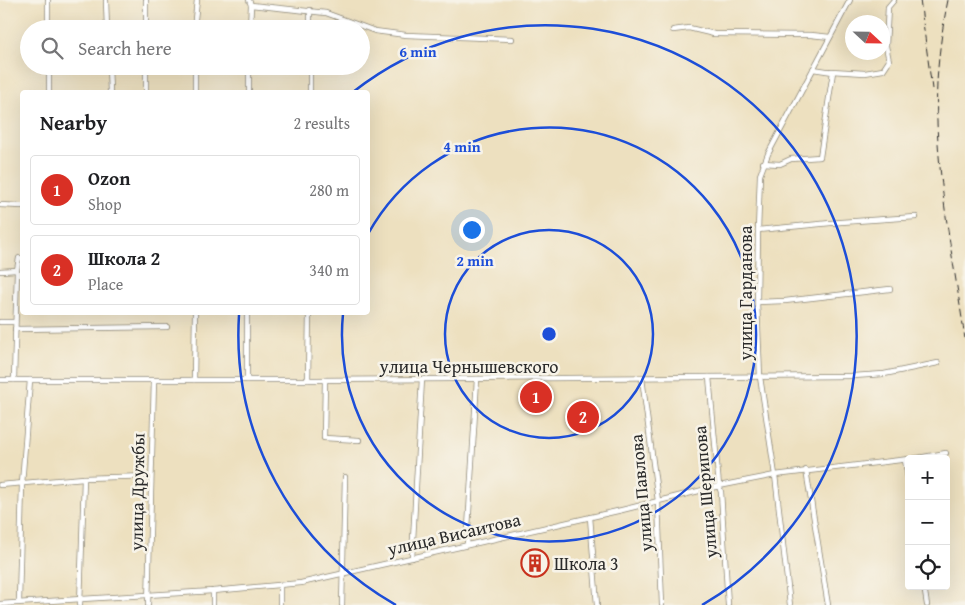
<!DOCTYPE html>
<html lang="en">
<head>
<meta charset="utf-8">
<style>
	:root { --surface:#fff; --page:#f2f2f2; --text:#202124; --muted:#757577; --line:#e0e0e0; --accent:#d93025 }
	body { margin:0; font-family:"Gentium Book Plus",serif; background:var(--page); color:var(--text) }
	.controls { position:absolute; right:15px; bottom:15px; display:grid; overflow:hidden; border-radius:5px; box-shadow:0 5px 20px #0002 }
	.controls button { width:45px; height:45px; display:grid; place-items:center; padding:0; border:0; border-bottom:1px solid var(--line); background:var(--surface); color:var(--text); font:25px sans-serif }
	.compass { position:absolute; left:845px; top:15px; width:45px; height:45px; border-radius:50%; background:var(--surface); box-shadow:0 5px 20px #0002; rotate:112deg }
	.you { position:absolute; left:471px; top:229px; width:18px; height:18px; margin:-12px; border:4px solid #fff; border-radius:50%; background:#1a73e8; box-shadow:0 0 0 8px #1a73e833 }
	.badge { display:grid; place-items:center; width:32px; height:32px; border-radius:50%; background:var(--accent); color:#fff; font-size:16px; font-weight:700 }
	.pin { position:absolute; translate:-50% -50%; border:2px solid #fff; box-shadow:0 1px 5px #0006 }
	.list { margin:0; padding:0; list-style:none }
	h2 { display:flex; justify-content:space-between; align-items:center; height:65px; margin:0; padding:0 20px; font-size:21px }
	h2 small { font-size:16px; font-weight:400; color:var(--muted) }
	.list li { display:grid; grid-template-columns:32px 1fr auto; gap:15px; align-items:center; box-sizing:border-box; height:70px; margin:0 10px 10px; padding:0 10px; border:1px solid var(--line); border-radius:5px }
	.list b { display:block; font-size:19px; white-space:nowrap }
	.list p { margin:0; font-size:16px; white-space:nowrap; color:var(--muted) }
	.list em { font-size:16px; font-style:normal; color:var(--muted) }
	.icon { flex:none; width:28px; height:28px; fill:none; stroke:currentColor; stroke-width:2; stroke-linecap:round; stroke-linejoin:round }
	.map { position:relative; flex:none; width:965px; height:605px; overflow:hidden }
	.search { position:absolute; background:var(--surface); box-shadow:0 5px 20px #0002; left:20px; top:20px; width:350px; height:55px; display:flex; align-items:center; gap:12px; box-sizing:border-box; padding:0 18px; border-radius:28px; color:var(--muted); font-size:19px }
	.panel { position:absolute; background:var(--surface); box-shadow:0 5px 20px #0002; left:20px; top:90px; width:350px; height:225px; border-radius:5px }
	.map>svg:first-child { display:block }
</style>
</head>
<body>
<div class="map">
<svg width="965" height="605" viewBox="0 0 965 605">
	<rect width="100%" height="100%" fill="#f7f3e8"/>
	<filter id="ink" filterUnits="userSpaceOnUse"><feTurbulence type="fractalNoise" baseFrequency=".02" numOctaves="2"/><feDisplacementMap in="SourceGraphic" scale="10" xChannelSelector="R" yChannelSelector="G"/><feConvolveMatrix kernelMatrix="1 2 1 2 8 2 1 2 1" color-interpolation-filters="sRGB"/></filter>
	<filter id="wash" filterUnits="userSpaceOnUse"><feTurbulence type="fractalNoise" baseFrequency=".0096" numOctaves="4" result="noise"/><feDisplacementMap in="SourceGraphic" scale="20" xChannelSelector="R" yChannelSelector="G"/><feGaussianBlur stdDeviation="1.12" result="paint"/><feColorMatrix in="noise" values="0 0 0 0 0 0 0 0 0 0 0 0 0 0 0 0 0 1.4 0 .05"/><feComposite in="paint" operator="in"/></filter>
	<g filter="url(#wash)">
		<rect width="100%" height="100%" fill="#ede0bf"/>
	</g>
	<g filter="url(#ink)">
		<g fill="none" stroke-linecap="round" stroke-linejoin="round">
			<g stroke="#8c8675" stroke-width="6">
				<g id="minor">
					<polyline points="48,0 48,29"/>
					<polyline points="106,0 107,29"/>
					<polyline points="146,0 146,29"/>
					<polyline points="249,0 251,5 326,13 375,31 406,35 512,39"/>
					<polyline points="194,29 197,0"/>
					<polyline points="250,29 251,5"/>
					<polyline points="310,29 310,10"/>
					<polyline points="673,30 689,28 714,34 811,35 830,37"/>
					<polyline points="49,66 49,92"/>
					<polyline points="109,66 110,92"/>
					<polyline points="146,66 146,92"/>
					<polyline points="195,66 195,92"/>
					<polyline points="831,71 865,73 883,70 889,61 886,46 888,7 894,0"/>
					<polyline points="249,92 249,66"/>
					<polyline points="310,92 310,66"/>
					<polyline points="763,163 780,164 791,159 820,157 833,72 813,69"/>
					<polyline points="0,205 22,206"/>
					<polyline points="758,230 841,222 916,217"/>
					<polyline points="0,271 17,270"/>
					<polyline points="757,302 785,301 890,289"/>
					<polyline points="0,322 15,322"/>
					<polyline points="15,329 167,327"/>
					<polyline points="709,377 719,486 721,492 728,605"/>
					<polyline points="642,378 658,501 662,605"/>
					<polyline points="0,380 315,380 853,376 884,374 938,363"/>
					<polyline points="14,380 17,270 19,258 22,258"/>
					<polyline points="194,380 195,312"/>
					<polyline points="247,380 247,312"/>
					<polyline points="308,380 309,312"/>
					<polyline points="325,380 324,438 359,440"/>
					<polyline points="912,459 946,453"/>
					<polyline points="905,460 909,484"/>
					<polyline points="806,470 828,605"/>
					<polyline points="0,485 84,478 150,476"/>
					<polyline points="590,517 597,605"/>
					<polyline points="467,545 477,379"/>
					<polyline points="412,558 422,379"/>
					<polyline points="924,586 927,605"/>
					<polyline points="213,591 213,605"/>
					<polyline points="19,602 22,484 30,380"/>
					<polyline points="0,604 213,591 301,583 622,510 719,486 775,475 909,459"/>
					<polyline points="80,605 84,478"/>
					<polyline points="148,605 154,380"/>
					<polyline points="280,605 280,585"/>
					<polyline points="342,605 345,477"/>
					<polyline points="790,605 775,475 760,377 757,302 758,230 760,175 768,154 850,0"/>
				</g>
			</g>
			<use href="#minor" stroke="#fff" stroke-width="4.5"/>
			<g stroke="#2b2b2b" stroke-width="1" stroke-dasharray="8 4" stroke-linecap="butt">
				<polyline points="920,0 932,89"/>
				<path d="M948 0C940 39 935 80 937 121 939 192 955 268 965 339"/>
			</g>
		</g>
	</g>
	<g fill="none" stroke="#1d4ed8" stroke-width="2.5">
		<circle cx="549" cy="334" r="104"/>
		<path d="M368 234A207 207 0 1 1 343 314"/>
		<path d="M396 605A311 311 0 0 1 239 315M353 92A311 311 0 1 1 702 605"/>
	</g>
	<defs>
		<g id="building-ring" transform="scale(1.4375)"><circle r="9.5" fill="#f7f3e8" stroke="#c8321e" stroke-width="1.5"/><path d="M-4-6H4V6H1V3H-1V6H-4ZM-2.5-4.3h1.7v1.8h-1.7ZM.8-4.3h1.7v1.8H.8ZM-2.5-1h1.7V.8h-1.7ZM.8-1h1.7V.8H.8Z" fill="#c8321e"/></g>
	</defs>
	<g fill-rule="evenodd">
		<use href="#building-ring" x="535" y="563"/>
	</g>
	<g text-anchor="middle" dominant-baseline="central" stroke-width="5" stroke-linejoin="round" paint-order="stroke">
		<g font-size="18" fill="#2b2b2b" stroke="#f7f3e8">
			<text transform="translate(745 293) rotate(-90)">улица Гарданова</text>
			<text x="469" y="366">улица Чернышевского</text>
			<text transform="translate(137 492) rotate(-89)">улица Дружбы</text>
			<text transform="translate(705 492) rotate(-95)">улица Шерипова</text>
			<text transform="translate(641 493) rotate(-95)">улица Павлова</text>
			<text transform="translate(454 534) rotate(-13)">улица Висаитова</text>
		</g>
		<g font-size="18" fill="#2b2b2b" stroke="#f7f3e8" text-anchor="start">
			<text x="554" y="563">Школа 3</text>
		</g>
	</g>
	<circle cx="549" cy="334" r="8" fill="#1d4ed8" stroke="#f7f3e8" stroke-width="2.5"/>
	<g font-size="15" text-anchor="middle" font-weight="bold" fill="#1d4ed8" stroke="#f7f3e8" stroke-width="5" stroke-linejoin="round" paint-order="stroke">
		<text x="418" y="57">6 min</text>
		<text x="462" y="152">4 min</text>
		<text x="475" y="266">2 min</text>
	</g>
</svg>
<div class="controls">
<button>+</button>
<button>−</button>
<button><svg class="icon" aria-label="locate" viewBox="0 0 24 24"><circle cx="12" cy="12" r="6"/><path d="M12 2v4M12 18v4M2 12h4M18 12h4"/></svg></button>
</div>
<svg class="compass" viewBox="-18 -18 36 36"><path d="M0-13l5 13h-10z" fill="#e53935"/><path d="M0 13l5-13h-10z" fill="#757577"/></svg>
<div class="you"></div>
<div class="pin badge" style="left:536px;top:397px">1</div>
<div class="pin badge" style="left:583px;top:417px">2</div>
<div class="search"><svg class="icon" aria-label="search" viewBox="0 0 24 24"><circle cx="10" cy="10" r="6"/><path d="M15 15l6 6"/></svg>Search here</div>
<section class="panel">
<h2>Nearby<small>2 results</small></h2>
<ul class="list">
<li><span class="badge">1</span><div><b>Ozon</b><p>Shop</p></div><em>280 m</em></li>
<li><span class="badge">2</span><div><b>Школа 2</b><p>Place</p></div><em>340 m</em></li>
</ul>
</section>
</div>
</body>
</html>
